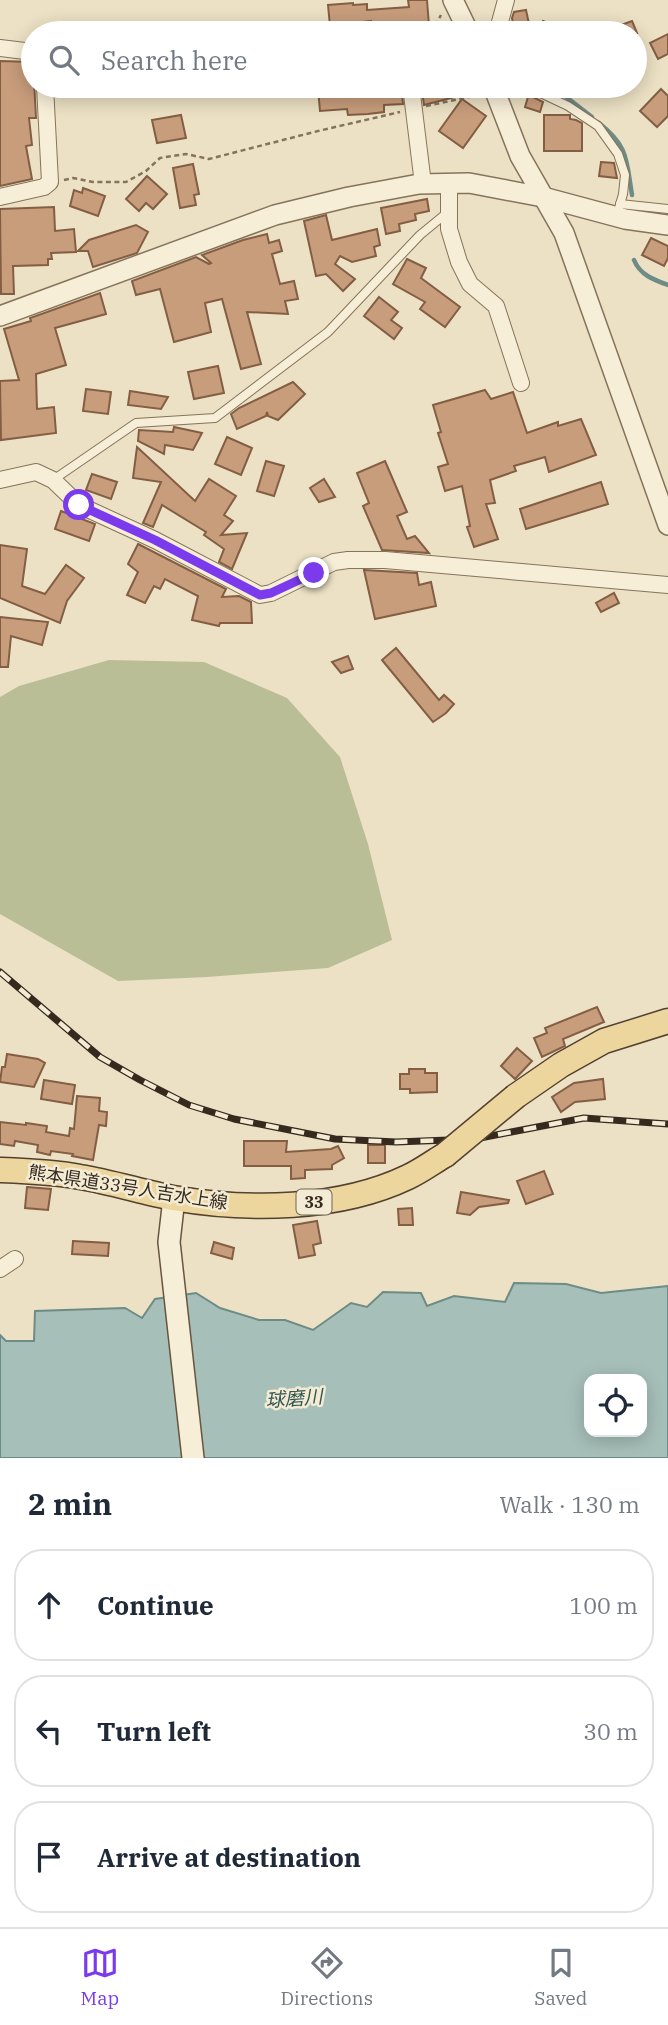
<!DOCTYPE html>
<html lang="en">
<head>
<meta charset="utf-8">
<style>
	:root { --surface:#fff; --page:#f2f2f3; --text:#1f2937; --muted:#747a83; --line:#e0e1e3; --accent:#7c3aed }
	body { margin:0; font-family:"IBM Plex Serif","Noto Sans JP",serif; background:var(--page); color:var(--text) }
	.controls { position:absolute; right:21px; bottom:21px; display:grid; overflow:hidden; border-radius:14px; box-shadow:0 4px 18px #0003 }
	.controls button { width:63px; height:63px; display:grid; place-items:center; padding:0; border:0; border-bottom:2px solid var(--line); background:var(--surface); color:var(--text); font:35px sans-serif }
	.stop { position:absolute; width:21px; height:21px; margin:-16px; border:5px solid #7c3aed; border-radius:50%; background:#fff }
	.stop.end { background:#7c3aed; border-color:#fff; box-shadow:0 2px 7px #0008 }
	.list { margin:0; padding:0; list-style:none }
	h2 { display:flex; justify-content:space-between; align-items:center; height:91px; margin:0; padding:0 28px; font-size:30px }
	h2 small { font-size:23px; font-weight:400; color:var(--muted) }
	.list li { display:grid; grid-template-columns:46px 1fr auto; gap:21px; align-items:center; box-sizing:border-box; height:112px; margin:0 14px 14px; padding:0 14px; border:2px solid var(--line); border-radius:28px }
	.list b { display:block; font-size:26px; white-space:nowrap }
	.list em { font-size:23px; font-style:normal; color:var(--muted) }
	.icon { flex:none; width:38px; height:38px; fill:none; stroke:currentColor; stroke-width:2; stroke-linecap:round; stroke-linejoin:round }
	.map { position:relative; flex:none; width:668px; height:1458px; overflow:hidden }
	.search { position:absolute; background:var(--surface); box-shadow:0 4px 18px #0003; left:21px; right:21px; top:21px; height:77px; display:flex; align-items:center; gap:18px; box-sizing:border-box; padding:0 24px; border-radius:38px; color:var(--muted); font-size:26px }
	.sheet { height:469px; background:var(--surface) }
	nav { display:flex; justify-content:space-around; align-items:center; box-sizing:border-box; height:98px; border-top:2px solid var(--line); background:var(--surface); font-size:19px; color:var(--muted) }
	nav a { display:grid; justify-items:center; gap:4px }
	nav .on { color:var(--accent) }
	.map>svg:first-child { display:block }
</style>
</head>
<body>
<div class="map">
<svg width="668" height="1458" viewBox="0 0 668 1458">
	<rect width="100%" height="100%" fill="#ece1c4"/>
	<polygon fill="#b9be97" points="109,660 204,662 287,698 340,757 368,844 392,940 328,968 207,977 118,981 0,914 0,697 19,686"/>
	<path fill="#a6bfb8" stroke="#6d8c85" stroke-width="2" fill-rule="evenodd" d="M514 1283 566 1284 601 1293 668 1286V1458H0V1335L6 1341H34L35 1311 125 1308 142 1318 155 1299 196 1293 220 1308 259 1320H285L313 1330 351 1303 367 1307 383 1292 421 1293 427 1306 454 1296 505 1302ZM589 1379H642V1432H589Z"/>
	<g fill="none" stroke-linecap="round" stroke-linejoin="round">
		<g stroke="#6d8c85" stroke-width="4.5">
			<polyline points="552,86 592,117"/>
			<path d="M599 123C629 147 626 159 632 195"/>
			<path d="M634 260C640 275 654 280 668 285"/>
		</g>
	</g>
	<g fill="#c89d7c" stroke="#835e43" stroke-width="2">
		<polygon points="408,0 427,0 429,26 371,30 371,21 330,26 328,5 353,3 353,5 367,4 367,10 409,7"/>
		<polygon points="526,10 531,33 515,33 512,18 514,12"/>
		<polygon points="543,21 573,33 538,33"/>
		<polygon points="632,21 637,33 603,33 602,32"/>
		<polygon points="668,34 668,54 658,59 650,43"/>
		<polygon points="0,61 33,62 36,118 29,118 32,145 26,146 32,179 0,186"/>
		<polygon points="346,86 401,86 403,104 384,105 384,112 368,114 348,115 347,109 320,111 318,88"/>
		<polygon points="435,86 481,86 482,90 424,105 422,91 436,90"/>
		<polygon points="661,89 668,96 668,116 657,127 640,111"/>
		<polygon points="528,97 533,97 543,102 540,112 525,107"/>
		<polygon points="462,99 486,116 463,148 439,131"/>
		<polygon points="181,115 186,138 157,143 152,120"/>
		<polygon points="544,115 570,115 570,119 576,120 582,123 582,151 544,151"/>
		<polygon points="601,162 614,163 617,178 599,176"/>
		<polygon points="193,164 199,194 194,195 196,205 180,208 173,168"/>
		<polygon points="147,176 167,194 153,209 146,203 139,211 126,199"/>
		<polygon points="83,188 105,196 98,216 70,206 74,190 82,193"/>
		<polygon points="427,199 429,211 415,214 416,220 399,224 400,231 386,234 381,208"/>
		<polygon points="54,207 55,231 74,229 76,252 51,253 52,259 48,259 48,265 13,266 14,294 1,294 0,209"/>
		<polygon points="326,215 332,240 377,229 380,245 374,247 376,256 352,262 340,256 335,264 355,279 343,291 326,274 316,276 304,221"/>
		<polygon points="136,225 148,232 137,253 93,267 88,251 78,251 89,240"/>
		<polygon points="267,234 269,243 279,240 282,251 272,254 280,284 294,281 298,299 285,301 288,314 247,312 261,364 241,369 222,299 205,303 211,332 174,342 160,289 136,295 132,281 196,257 209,264 211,263 202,255 243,240"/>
		<polygon points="651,238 668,246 668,258 664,266 642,255"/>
		<polygon points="407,259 426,268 421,278 460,307 445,327 420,309 425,302 393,284"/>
		<polygon points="100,293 106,314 55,328 66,365 36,374 37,409 54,407 56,433 1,440 0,381 19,380 4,329 31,321 30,318"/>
		<polygon points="379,297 398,312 391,320 402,328 394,339 364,316"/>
		<polygon points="218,366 224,393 194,399 188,372"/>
		<polygon points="293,382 305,394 278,420 268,416 267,412 266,416 237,429 231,414 239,408"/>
		<polygon points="86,389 111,392 108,414 83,411"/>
		<polygon points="485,390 491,399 513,392 527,433 558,422 558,426 581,419 596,455 549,472 545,457 514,466 516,471 490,480 495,503 486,504 498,539 474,547 467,527 470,526 462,486 445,491 438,467 448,464 438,433 441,432 433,405"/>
		<polygon points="130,391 168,397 161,409 128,405"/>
		<polygon points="174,427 202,433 193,450 165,445 164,454 138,441 139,430 173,432"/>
		<polygon points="227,437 252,448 241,475 215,464"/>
		<polygon points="137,447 195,501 209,479 236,496 224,515 233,521 221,535 247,533 232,569 219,562 224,549 204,535 206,532 162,505 153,527 143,523 161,482 133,478"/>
		<polygon points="266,461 284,466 274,496 257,491"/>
		<polygon points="385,461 407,512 397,516 407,539 415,536 429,553 382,550 363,506 369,503 357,473"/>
		<polygon points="92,474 117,482 111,499 86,490"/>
		<polygon points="324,479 335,497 319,502 310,488"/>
		<polygon points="601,482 608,504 526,529 520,509"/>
		<polygon points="61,511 95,524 89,541 55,529"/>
		<polygon points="138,544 226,589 222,597 239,596 251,602 252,623 220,623 219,626 192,620 198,596 165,579 160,589 154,586 145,603 127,595 138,572 128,564"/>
		<polygon points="0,545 27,549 22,586 45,594 66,565 84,578 67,601 60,623 0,598"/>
		<polygon points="364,570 417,573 419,585 431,582 436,606 375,619"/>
		<polygon points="614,593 619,603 601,612 596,603"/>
		<polygon points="0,617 48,622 42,645 11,636 8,667 0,667"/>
		<polygon points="396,648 439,700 444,695 454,704 446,713 433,722 382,660"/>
		<polygon points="348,656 353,669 341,673 332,662"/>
		<polygon points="597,1007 604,1022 563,1039 565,1046 542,1057 534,1038 547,1033 545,1028"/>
		<polygon points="517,1048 532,1061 515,1079 501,1066"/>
		<polygon points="7,1054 38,1059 45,1063 34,1087 0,1082 2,1067 5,1067"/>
		<polygon points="409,1069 425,1069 425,1073 437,1073 437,1092 410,1093 410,1089 400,1089 400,1074 409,1074"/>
		<polygon points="603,1079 605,1099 575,1102 561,1112 552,1097 574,1083"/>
		<polygon points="44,1080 75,1085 72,1104 41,1099"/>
		<polygon points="77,1096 100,1098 99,1111 107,1112 106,1126 99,1125 93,1160 72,1156 73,1154 51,1151 50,1155 37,1152 38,1145 15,1141 14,1146 0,1144 0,1122 26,1125 26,1123 47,1126 46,1132 69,1136 70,1128 74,1129"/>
		<polygon points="244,1141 287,1141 286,1152 331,1149 338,1146 344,1158 332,1165 332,1169 305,1170 305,1178 291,1179 291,1166 244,1166"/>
		<rect x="368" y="1145" width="17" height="18"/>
		<polygon points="544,1171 553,1194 526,1204 517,1181"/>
		<polygon points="27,1187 51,1189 48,1210 25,1208"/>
		<polygon points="461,1192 509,1200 508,1203 479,1207 470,1215 457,1213"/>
		<polygon points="412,1208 413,1225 399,1225 398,1209"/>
		<polygon points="317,1221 321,1243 313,1245 315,1255 299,1258 293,1225"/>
		<polygon points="73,1241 109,1243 108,1256 72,1254"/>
		<polygon points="214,1242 234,1248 232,1259 211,1253"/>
	</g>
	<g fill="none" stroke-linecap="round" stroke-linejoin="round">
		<g stroke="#85735b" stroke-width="10">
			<g id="service">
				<polyline points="495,91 534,90 568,106 598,126 618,154 625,175 623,194 617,215"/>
				<polyline points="620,204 668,209"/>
				<polyline points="53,480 136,423 215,418 328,332 420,235 448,212"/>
			</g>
		</g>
		<g stroke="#85735b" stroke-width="18">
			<g id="minor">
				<polyline points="497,33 506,0"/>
				<polyline points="0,48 33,52"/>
				<polyline points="411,86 423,184"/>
				<polyline points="449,183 449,229 459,262 470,284 496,306 521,383"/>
				<polyline points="0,197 44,187 50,182 45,86"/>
				<polyline points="0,480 36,472 53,480 79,505 155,540 260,595 271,593 334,562 348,560 385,560 668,585"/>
				<polyline points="0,1269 15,1259"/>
			</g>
		</g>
		<g stroke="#85735b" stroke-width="22">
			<g id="tertiary">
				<polyline points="453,0 469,33"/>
				<polyline points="493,86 520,156 564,233 668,525"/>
				<polyline points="0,316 275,215 349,197 419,184 469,183 543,197 625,219 668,225"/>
			</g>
		</g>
		<g stroke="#67543f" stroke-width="24">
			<polyline id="secondary" points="174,1198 169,1242 193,1458"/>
		</g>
		<g stroke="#53412f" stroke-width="27">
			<g id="primary">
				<polyline points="516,1096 561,1065 604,1041 668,1021"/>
				<path d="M0 1170C26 1171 54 1172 80 1177 111 1182 142 1192 173 1198 248 1211 339 1210 408 1177 421 1171 433 1162 445 1155"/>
			</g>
		</g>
		<g stroke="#85735b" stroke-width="2.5" stroke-dasharray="5 3.5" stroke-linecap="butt">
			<polyline points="431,33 441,15"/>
			<polyline points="426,106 478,95"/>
			<polyline points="64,180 73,178 93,182 126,182 146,171 160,158 186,154 209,159 318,131 400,112"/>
		</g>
		<use href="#service" stroke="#f7eed7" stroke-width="8"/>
		<use href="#minor" stroke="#f7eed7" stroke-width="16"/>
		<use href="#tertiary" stroke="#f7eed7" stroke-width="19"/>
		<use href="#secondary" stroke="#f7eed7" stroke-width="21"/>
		<use href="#primary" stroke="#edd69e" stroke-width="24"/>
		<g stroke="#362a1f" stroke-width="7">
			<polyline id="rail" points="0,972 100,1057 140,1080 189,1105 234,1119 335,1139 396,1142 475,1139 584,1118 668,1124"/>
		</g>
		<use href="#rail" stroke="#f3ebd3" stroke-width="4.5" stroke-dasharray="13" stroke-linecap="butt"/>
		<g stroke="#53412f" stroke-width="27" stroke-linecap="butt">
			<polyline id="primary-bridge" points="445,1155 516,1096"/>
		</g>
		<use href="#primary-bridge" stroke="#edd69e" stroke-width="24"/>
	</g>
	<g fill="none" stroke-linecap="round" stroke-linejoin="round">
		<polyline stroke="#7c3aed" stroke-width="9" points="79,505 155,540 260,595 271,593 314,573"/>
	</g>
	<g text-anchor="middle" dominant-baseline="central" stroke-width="5" stroke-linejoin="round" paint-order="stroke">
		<rect fill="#f3ebd3" stroke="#6f6455" stroke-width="2" x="296.5" y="1189.5" width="35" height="25" rx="5"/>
		<g font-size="16" font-weight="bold" fill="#362a1f">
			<text x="314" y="1202">33</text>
		</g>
		<g font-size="18" fill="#362a1f" stroke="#f3ebd3">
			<text transform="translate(128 1187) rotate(9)">熊本県道33号人吉水上線</text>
		</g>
		<g font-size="19" font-style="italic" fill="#2f5553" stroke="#f3ebd3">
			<text transform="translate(294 1398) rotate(-4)">球磨川</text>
		</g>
	</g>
</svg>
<div class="controls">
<button><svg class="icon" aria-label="locate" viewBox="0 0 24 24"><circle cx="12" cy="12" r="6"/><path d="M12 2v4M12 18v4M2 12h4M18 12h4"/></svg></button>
</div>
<div class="stop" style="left:79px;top:505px"></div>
<div class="stop end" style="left:314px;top:573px"></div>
<div class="search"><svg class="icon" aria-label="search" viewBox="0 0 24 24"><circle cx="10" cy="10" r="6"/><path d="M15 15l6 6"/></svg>Search here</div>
</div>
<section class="sheet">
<h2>2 min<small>Walk · 130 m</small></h2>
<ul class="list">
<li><svg class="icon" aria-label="ahead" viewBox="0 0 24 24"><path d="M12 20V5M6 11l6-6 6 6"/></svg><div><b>Continue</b></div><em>100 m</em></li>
<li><svg class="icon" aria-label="left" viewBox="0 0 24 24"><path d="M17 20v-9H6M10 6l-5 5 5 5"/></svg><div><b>Turn left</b></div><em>30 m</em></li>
<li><svg class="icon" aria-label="arrive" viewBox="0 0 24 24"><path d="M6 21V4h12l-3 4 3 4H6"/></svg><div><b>Arrive at destination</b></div></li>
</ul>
</section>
<nav>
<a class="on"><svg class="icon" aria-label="map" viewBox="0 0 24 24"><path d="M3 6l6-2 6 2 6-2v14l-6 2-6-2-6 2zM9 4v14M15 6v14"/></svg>Map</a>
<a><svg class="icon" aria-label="directions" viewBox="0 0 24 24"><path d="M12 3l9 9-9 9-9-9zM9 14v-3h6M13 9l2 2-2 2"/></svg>Directions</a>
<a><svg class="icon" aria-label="saved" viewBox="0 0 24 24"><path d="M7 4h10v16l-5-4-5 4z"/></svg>Saved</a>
</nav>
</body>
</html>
